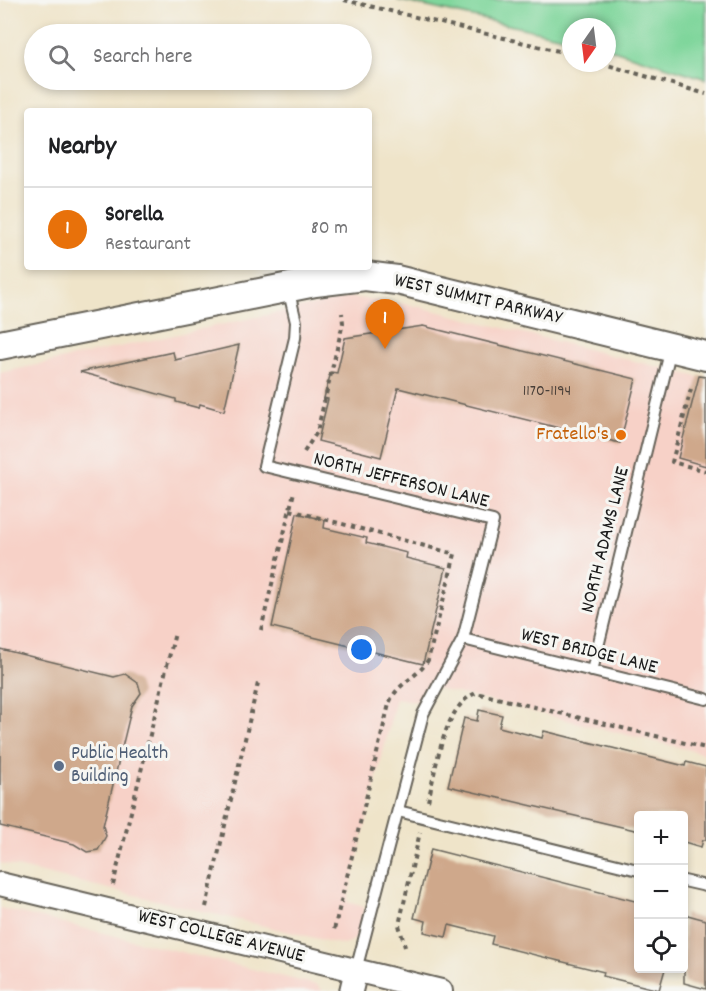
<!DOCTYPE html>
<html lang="en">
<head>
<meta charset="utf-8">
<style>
	:root { --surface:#fff; --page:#f2f2f2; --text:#202124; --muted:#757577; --line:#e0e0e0; --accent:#0f766e }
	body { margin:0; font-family:Dekko,sans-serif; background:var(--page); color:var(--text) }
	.controls { position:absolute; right:18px; bottom:18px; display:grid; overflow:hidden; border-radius:6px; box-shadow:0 3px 9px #0003 }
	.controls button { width:54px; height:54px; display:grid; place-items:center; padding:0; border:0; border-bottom:2px solid var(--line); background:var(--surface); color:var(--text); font:30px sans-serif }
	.compass { position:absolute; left:562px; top:18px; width:54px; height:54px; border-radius:50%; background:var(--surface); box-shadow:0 3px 9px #0003; rotate:194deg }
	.you { position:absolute; left:362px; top:650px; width:21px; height:21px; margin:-15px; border:4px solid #fff; border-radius:50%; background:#1a73e8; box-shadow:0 0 0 9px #1a73e833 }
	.badge { display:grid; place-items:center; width:39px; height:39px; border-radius:50%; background:var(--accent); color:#fff; font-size:20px; font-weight:700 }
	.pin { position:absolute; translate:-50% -50px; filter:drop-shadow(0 2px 3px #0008) }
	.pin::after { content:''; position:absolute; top:32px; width:21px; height:18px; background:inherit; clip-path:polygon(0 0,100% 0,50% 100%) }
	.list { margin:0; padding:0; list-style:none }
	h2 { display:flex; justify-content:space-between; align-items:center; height:78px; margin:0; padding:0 24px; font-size:26px }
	h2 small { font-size:20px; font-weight:400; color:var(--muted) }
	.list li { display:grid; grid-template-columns:39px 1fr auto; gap:18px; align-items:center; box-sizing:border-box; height:84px; padding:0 24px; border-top:2px solid var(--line) }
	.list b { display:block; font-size:22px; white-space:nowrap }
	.list p { margin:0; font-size:20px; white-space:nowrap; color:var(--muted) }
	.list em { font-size:20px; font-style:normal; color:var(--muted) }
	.icon { flex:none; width:33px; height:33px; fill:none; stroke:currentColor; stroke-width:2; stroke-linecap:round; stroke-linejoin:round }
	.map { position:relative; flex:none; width:706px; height:991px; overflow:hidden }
	.search { position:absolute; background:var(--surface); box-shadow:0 3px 9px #0003; left:24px; top:24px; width:348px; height:66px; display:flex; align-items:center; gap:15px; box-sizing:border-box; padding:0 21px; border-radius:33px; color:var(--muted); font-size:22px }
	.panel { position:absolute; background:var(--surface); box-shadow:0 3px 9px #0003; left:24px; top:108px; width:348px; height:162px; border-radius:6px }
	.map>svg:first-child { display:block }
</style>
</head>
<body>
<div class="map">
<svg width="706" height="991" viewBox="0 0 706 991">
	<rect width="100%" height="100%" fill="#f6f6f2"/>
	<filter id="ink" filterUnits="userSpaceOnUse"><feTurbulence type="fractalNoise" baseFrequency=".0167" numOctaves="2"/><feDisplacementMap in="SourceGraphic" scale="12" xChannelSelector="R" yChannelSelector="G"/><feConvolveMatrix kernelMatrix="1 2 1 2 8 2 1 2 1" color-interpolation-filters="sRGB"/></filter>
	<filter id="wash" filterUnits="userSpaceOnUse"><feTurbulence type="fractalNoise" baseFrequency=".008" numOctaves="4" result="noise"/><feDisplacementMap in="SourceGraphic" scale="24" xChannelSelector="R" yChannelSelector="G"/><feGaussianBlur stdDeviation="1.35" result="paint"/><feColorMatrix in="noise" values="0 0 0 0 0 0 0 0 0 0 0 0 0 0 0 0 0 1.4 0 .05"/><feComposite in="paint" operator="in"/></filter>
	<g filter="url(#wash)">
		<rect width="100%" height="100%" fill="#efe4c9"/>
		<g fill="#f7d1c7">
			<polygon points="349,297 412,305 706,379 706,754 428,686 419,702 396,698 347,902 364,907 361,931 357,938 344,945 0,863 0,373"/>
			<polygon points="0,908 317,985 323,991 0,991"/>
		</g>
		<polygon fill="#7fd69b" stroke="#4e795c" stroke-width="1.5" points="397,0 706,0 706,79 607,48 607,27 571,27 571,39"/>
		<g id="blocks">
			<g fill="#cfa88b">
				<polygon points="423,326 636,379 620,443 398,388 381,457 318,441 328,399 324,398 331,372 337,373 345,338"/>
				<polygon points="239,345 224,411 200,404 199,408 176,402 176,399 80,372 173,352 175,360"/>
				<polygon points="699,376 706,377 706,466 678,458"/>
				<polygon points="297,513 325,520 324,528 367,538 366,543 407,553 406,558 446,568 423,664 272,627"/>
				<polygon points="0,649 114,677 125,674 138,683 141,693 132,706 103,826 106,836 98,850 87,852 74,844 0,826"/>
				<polygon points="479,710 502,715 499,727 542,738 544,731 685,766 686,762 706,767 706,840 703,840 701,847 684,842 684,816 639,816 639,831 448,786 464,718 477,721"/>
				<polygon points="431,849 639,902 639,969 665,969 659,990 603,976 604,972 491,944 493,936 449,925 446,937 424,932 426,921 414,918"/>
				<polygon points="684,914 706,920 706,989 684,983"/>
			</g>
		</g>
	</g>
	<g filter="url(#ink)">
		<use href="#blocks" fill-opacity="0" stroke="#666259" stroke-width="1.5"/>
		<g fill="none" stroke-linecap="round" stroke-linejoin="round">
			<g stroke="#666259" stroke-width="14">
				<g id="service">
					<polyline points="288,288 296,322 295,338 264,466 493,521 463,639 423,714 356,970"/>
					<polyline points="463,639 706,699"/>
					<polyline points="592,671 671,348"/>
					<polyline points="398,811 638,870"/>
					<polyline points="684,881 706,886"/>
				</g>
			</g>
			<g stroke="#666259" stroke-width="26">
				<g id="minor">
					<polyline points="0,884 441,991"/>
					<polyline points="351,991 356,970"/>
				</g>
			</g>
			<g stroke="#666259" stroke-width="32">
				<polyline id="tertiary" points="0,345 315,282 365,276 397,280 706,356"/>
			</g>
			<g stroke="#666259" stroke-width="4" stroke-dasharray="4.5 4.5" stroke-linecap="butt">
				<polyline points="344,0 571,54"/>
				<polyline points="601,63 706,94"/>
				<polyline points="691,389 672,462 706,471"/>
				<polyline points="304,452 317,432 343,323 342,313"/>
				<path d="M290 510 455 554 428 660C418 678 396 683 389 704L334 930"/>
				<polyline points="261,630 294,492"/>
				<path d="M428 801C436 770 443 706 476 693L706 748"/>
				<polyline points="113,885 175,633"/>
				<polyline points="206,907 258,683"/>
				<polyline points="405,947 399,925 420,832"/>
			</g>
			<use href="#service" stroke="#fff" stroke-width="10"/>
			<use href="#minor" stroke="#fff" stroke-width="22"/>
			<use href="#tertiary" stroke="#fff" stroke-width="28"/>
		</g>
	</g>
	<circle fill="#e8710a" stroke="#f6f6f2" stroke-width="2" cx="621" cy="435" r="6"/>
	<circle fill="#5c6f8a" stroke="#f6f6f2" stroke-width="2" cx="59" cy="766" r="6"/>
	<g text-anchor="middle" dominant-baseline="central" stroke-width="6" stroke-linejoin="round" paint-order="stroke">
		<g font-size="16" fill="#493f38">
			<text x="547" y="391">1170-1194</text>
		</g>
		<g font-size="20" fill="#1c1c1c" stroke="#f6f6f2">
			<text transform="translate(478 300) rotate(13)">WEST SUMMIT PARKWAY</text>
			<text transform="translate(401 481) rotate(14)">NORTH JEFFERSON LANE</text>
			<text transform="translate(606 540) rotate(-76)">NORTH ADAMS LANE</text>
			<text transform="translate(589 652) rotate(14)">WEST BRIDGE LANE</text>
			<text transform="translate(221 937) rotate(14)">WEST COLLEGE AVENUE</text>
		</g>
		<g font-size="20" fill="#c56008" stroke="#f6f6f2" text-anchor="end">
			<text x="609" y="435">Fratello's</text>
		</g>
		<g font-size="20" fill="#4e5e75" stroke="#f6f6f2" text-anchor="start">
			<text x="71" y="754">Public Health<tspan x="71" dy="23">Building</tspan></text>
		</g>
	</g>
</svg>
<div class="controls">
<button>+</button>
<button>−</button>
<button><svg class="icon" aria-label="locate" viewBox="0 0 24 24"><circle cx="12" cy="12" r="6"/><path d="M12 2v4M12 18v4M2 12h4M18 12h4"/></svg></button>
</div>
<svg class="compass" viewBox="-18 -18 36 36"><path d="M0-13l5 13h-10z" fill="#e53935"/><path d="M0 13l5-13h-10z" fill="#757577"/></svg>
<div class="you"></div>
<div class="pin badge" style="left:385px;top:349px;background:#e8710a">1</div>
<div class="search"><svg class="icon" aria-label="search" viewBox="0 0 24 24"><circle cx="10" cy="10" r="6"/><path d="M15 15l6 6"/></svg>Search here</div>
<section class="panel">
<h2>Nearby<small></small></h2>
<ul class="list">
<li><span class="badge" style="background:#e8710a">1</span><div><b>Sorella</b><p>Restaurant</p></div><em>80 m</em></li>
</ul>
</section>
</div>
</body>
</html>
